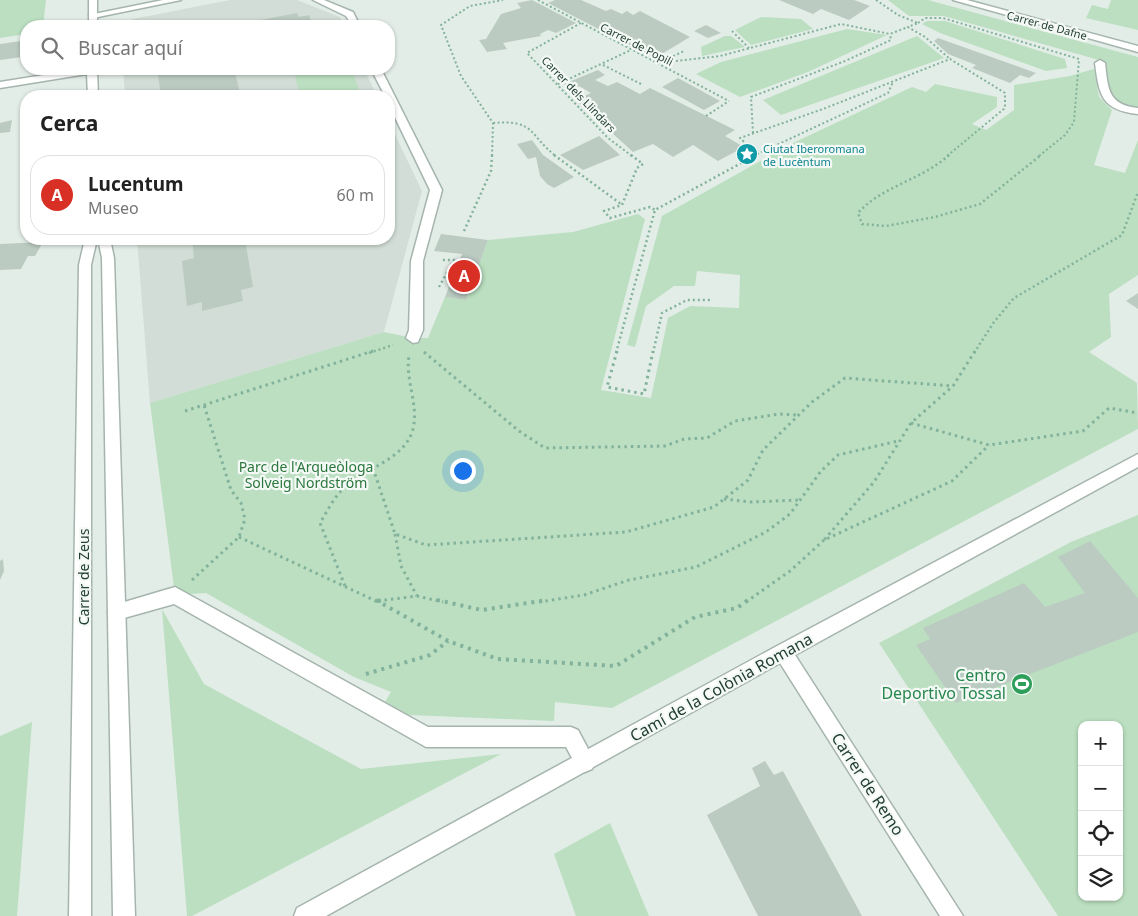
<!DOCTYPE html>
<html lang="es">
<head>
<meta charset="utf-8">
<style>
	:root { --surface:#fff; --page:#f2f2f2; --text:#222; --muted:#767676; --line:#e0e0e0; --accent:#d93025 }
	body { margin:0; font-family:"Noto Sans",sans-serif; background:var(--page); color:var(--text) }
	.controls { position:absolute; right:15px; bottom:15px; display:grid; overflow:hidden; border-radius:10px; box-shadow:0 1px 4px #0004 }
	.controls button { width:45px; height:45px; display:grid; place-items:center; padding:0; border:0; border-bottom:1px solid var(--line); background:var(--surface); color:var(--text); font:25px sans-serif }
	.you { position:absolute; left:462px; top:470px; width:18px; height:18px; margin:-12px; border:4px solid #fff; border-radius:50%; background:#1a73e8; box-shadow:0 0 0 8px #1a73e833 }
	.badge { display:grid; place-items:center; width:32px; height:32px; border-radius:50%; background:var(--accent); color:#fff; font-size:16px; font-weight:700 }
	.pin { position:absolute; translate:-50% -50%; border:2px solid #fff; box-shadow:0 1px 5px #0006 }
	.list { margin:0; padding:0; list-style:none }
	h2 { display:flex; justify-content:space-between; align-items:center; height:65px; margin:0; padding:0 20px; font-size:21px }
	h2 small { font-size:16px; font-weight:400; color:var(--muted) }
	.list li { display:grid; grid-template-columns:32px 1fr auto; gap:15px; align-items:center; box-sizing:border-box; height:80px; margin:0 10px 10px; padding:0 10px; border:1px solid var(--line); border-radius:20px }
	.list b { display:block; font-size:19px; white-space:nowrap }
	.list p { margin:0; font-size:16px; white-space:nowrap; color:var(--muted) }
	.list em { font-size:16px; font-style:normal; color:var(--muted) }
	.icon { flex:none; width:28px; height:28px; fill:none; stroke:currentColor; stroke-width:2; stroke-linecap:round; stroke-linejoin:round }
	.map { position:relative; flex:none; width:1138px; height:916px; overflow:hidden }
	.search { position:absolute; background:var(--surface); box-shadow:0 1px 4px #0004; left:20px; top:20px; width:375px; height:55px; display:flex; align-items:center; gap:12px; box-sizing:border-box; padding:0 18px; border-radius:20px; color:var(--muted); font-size:19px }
	.panel { position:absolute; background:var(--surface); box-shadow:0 1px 4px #0004; left:20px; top:90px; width:375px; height:155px; border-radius:20px }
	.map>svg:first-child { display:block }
</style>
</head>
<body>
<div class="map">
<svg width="1138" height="916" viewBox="0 0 1138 916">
	<rect width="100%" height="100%" fill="#e3ede7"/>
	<g fill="#d1ddd6">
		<polygon points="230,0 297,0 340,17 344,26 121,26 133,19"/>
		<polygon points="123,69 364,69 377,96 125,96"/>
		<polygon points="389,122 422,191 384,332 150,403 137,239 389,239"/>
	</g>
	<g fill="#bbdfc0" fill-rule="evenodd">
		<polygon points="0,0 46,0 43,26 26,26 26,34 0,38"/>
		<polygon points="888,0 928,0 1138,57 1138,107 1130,106 1115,100 1109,86 1106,62 944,16 909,16"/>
		<polygon points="1111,0 1138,0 1138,30 1086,18 1092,5 1108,9"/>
		<polygon points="761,17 801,19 813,29 751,45 735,30"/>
		<polygon points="927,21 945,21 1065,59 1067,68 1046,71 940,33 922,24"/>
		<polygon points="847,29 887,35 808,72 740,97 696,74 721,62"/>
		<polygon points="725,36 731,36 745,47 702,56 701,47"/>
		<polygon points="917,36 944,58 781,115 763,100"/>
		<polygon points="307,69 352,69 361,96 300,96 294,71"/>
		<polygon points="1094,69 1099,97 1112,110 1094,165 1125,173 1138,140 1138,275 1109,294 1111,337 1089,352 1137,383 1138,429 612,708 555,702 554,721 409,715 385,702 391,692 354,677 206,593 175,595 150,403 384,332 413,338 428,338 445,297 466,300 488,240 573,232 638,214 645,219 601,390 651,398 668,318 690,306 739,308 740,275 697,271 695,286 674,286 646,306 635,347 627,345 662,216 791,144 912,87 926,92 935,84 997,97 997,107 972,124 986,130 1014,110 1014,85 1070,76"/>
		<path d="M1138 515V916H1058L879 643 1071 542ZM1082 725H1119V897H1082Z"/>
		<polygon points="162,609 204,684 361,769 501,754 192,916 187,916"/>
		<polygon points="32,722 17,916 0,916 0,736"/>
		<polygon points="610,823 649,916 576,916 554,854"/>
	</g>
	<g fill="#bbcbc2">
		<polygon points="532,0 576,23 556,33 548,30 540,34 541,36 503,43 507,49 487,52 479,40 486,39 501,14 521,8 517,3"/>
		<polygon points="555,0 581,0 606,11 611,9 622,14 627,11 633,15 640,11 690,37 655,58 548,3"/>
		<polygon points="779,0 854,0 870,6 849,20 821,9 813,14"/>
		<polygon points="297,13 299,17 309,15 312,24 302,26 230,26"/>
		<polygon points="706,25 721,33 708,38 694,31"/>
		<polygon points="938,38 1036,73 1029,78 1020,75 1010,83 972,68 976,65 948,54 934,41"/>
		<polygon points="21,41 20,44 26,43 26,52 22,53 22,57 0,60 0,44"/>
		<polygon points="157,69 234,69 240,93 225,96 161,96"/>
		<polygon points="598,70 605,75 595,80 608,86 617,82 640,94 650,88 735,130 725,136 744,147 718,161 693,145 673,157 653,144 633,152 576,100 591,93 579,86 571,90 564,84"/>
		<polygon points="678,78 720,101 704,110 662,87"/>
		<polygon points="12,120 10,132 0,133 0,123"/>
		<polygon points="599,136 620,155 583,170 560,155"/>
		<polygon points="532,140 543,155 574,177 554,188 547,184 540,176 536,157 528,159 517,144"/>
		<polygon points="441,234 488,240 466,300 445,297 462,254 434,251"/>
		<polygon points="192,239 245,239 253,287 241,290 243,301 202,311 202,302 187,306 182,261 194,258"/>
		<polygon points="43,242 35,256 28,256 21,269 0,270 0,244"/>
		<polygon points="1138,293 1138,309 1126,301"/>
		<polygon points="1090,541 1138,598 1138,632 956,703 916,645 930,639 923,628 1024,583 1045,607 1085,593 1058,557"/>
		<polygon points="3,559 4,571 0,580 0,561"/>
		<polygon points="765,761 774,775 783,771 862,916 758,916 707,815 760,786 752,768"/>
	</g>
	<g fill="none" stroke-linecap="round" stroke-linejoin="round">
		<g stroke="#a5b5ad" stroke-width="3">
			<g id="service">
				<polygon points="163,0 181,0 93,18 89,15"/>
				<polygon points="313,0 324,0 353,12 360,26 352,26 346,16"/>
				<polygon points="953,0 967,0 1138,46 1138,52"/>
				<path d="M1100 60 1105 63C1108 89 1108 105 1138 108V114C1102 110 1099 96 1095 63Z"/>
				<polygon points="371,69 381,69 442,190 423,261 423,330 418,342 413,343 406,338 409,330 411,261 430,190 389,105 389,96 385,96"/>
			</g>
		</g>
		<g stroke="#a5b5ad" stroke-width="3">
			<polygon id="pedestrian" points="175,587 428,727 571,727 578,730 595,762 592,769 585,772 578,769 566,747 426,747 174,604 117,620 111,618 108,612 111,606"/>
		</g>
		<g stroke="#a5b5ad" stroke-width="3">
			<g id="minor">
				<rect x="89" y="0" width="8" height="26"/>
				<polygon points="82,69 97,69 98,96 88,96 87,74 0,88 0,82"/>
				<polygon points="85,239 97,239 91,265 91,916 69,916 79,265"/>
				<polygon points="98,239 110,239 114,258 135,916 113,916 102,258"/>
				<polygon points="1138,454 1138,467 795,655 963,916 940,916 780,663 326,916 294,916 297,908 777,646"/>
			</g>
		</g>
		<g stroke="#83b29c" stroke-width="2" stroke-dasharray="2 2.5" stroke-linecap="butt">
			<polyline points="538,0 729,101"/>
			<polyline points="876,0 898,15 918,23 908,27 925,37 950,59"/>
			<polyline points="581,23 527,53 608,138 632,156"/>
			<polyline points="918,23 925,18 943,18 1079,59 1074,122 1065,135 1039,156"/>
			<polyline points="732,31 749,48"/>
			<polyline points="661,62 684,51"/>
			<polyline points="658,63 720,56 841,24 890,34 908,27"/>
			<polyline points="603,65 643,85"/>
			<polyline points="558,84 631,50"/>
			<polyline points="706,116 729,101"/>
			<path d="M493 123C536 119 529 136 556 156"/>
			<polyline points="753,133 751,97 845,61 891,40 890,34"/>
			<polyline points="757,154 740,138 823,109 950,59 1005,93 1005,108 947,156"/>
			<polyline points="492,156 493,123 461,76 441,25 470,6 503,0"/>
			<polyline points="753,156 888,93 893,82"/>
		</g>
		<g stroke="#83b29c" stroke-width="2.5" stroke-dasharray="2 3" stroke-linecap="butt">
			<polyline points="554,155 621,204"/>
			<polyline points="631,155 643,164 637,168 622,205 604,211 610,218 650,207 655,210"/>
			<path d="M949 155C922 180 882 186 858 213L862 224 886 226 935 217 980 204 1041 155"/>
			<polyline points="464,231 491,171 492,155"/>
			<polyline points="439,287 454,260 440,260"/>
			<polyline points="369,353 393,345"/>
			<polyline points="616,353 655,210 756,155"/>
			<polyline points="653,353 662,313 687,300 712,300"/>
			<polyline points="974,353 994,322 1014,298 1122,235 1138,192"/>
		</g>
		<g stroke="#83b29c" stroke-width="3" stroke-dasharray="2.5 4" stroke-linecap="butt">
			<polyline points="617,351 607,387 644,394 653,351"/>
			<polyline points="975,351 953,386 911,423 874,482 824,540 952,481 989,445"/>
			<polyline points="424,352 519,431 545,448 665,446 684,439 707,438 735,421 779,414 798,415"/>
			<polyline points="185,411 373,351"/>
			<polyline points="911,423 989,445 1083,431 1109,408 1138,413"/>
			<polyline points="373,468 395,534 426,545 626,532 714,507 748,480 763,450 812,402 845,378 953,386"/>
			<polyline points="724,499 751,502 799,500"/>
			<polyline points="395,534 401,566 417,596"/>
			<polyline points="239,537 378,602"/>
			<polyline points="192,580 239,537 245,519 241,503 231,490 204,405"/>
			<path d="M345 586 320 523C328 510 335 495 347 485 367 468 406 458 413 429 419 405 405 380 409 356"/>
			<polyline points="378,601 417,596 443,602"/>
			<polyline points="539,602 584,595 629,580 696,567 766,532 790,514 821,471 838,455 898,441"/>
			<polyline points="746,602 790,571 824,540"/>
		</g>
		<g stroke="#83b29c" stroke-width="4" stroke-dasharray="3 5" stroke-linecap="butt">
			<polyline points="376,600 448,641 498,659 616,666 695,617 737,608 748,600"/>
			<polyline points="437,600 482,610 547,600"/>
			<polyline points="378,601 383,600"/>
			<polyline points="366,674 430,655 448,641"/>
		</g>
		<use href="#service" fill="#fff" fill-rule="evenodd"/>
		<use href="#pedestrian" fill="#fff" fill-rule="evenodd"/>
		<use href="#minor" fill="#fff" fill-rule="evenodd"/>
	</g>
	<defs>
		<g id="sight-disc" transform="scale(1.125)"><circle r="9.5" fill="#0f9aa8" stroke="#f4f9f6"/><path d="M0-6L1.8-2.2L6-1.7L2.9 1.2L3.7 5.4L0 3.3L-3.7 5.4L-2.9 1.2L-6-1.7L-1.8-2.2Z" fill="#fff"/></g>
		<g id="stadium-disc" transform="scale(1.125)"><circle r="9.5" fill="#2e9e5b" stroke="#f4f9f6"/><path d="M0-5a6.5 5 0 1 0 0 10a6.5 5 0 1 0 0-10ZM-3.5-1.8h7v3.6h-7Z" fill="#fff"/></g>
	</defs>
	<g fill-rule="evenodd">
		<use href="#sight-disc" x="747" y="154"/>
		<use href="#stadium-disc" x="1022" y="684"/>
	</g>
	<g text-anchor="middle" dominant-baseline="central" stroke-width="4.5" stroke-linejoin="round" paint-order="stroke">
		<g font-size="11" fill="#223f33" stroke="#f4f9f6">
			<text transform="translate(1047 25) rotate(15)">Carrer de Dafne</text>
			<text transform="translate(637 44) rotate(27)">Carrer de Popili</text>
			<text transform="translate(579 94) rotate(46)">Carrer dels Llindars</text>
		</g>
		<g font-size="11" fill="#0d838f" stroke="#f4f9f6" text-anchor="start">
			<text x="763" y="148">Ciutat Iberoromana<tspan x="763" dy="13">de Lucèntum</tspan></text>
		</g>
		<g font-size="14" fill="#2b773d" stroke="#f4f9f6">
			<text x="306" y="466">Parc de l'Arqueòloga<tspan x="306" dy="16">Solveig Nordström</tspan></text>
		</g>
		<g font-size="14" fill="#223f33" stroke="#f4f9f6">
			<text transform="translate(83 577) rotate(-90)">Carrer de Zeus</text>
		</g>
		<g font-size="16" fill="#27864d" stroke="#f4f9f6" text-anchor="end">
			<text x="1006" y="675">Centro<tspan x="1006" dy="18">Deportivo Tossal</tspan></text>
		</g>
		<g font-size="16" fill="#223f33" stroke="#f4f9f6">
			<text transform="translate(721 687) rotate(-29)">Camí de la Colònia Romana</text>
			<text transform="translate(868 784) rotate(57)">Carrer de Remo</text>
		</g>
	</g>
</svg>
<div class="controls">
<button>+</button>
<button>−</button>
<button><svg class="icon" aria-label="locate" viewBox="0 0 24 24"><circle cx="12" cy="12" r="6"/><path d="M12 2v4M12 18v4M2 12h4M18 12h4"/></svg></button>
<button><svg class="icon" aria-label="layers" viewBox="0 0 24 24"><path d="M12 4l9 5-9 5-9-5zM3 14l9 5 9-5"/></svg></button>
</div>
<div class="you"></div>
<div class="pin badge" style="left:464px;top:276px">A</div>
<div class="search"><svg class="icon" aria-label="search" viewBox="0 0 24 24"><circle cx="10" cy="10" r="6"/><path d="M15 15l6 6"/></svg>Buscar aquí</div>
<section class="panel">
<h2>Cerca<small></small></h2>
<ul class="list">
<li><span class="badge">A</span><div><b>Lucentum</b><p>Museo</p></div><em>60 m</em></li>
</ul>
</section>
</div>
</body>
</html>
